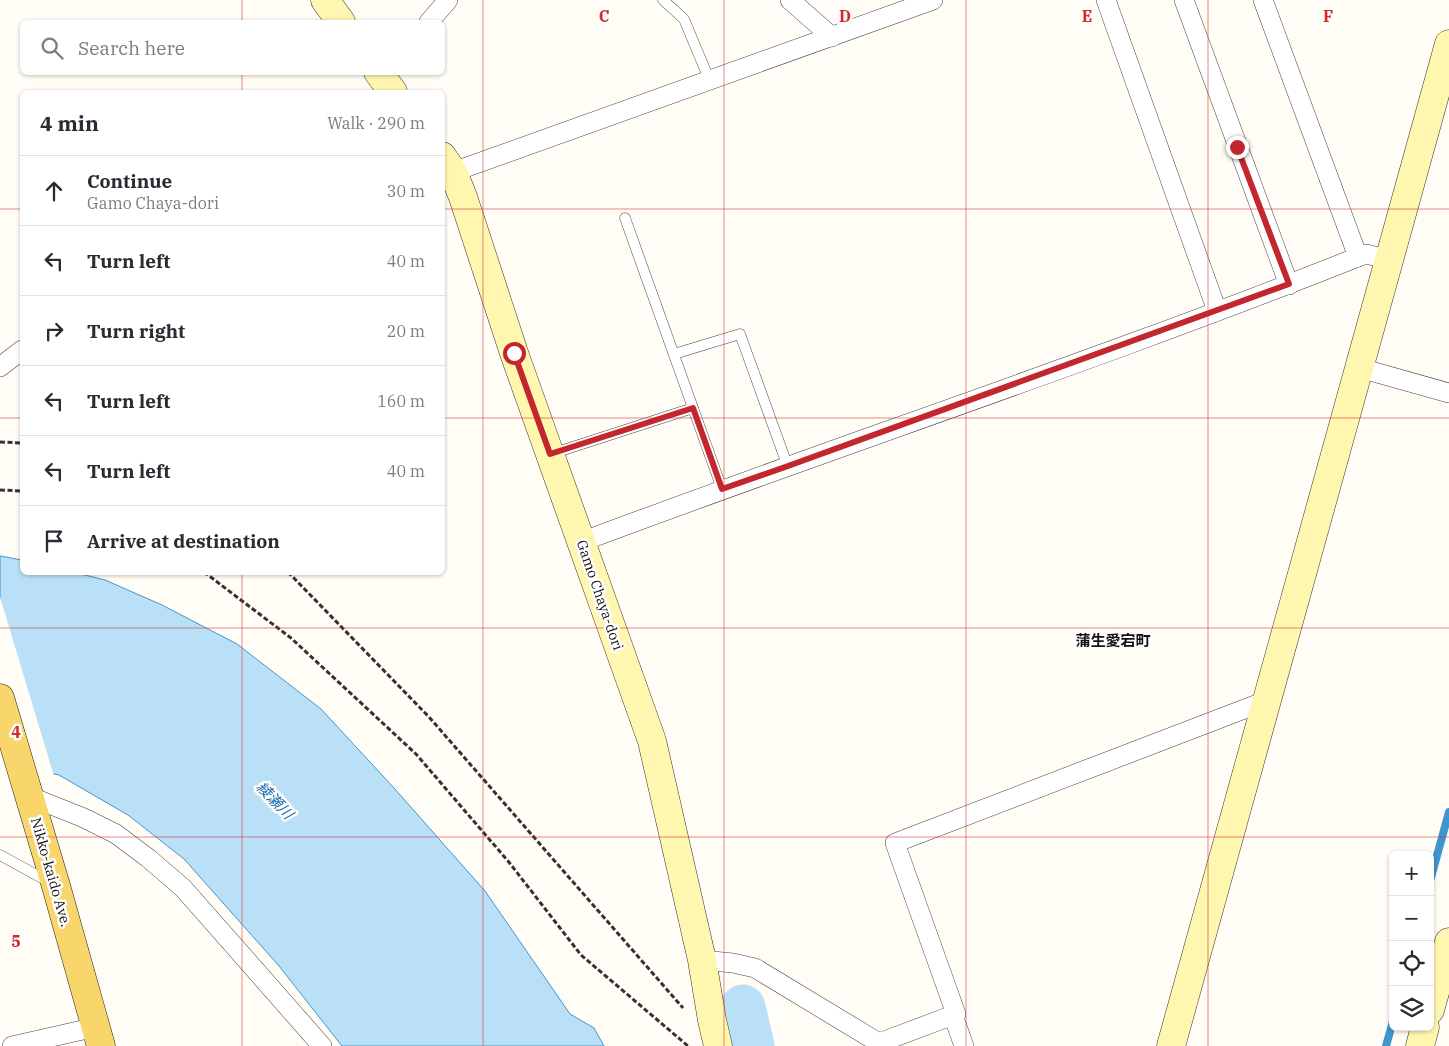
<!DOCTYPE html>
<html lang="en">
<head>
<meta charset="utf-8">
<style>
	:root { --surface:#fff; --page:#f2f2f3; --text:#2b2b33; --muted:#7c7c81; --line:#e1e1e2 }
	body { margin:0; font-family:"IBM Plex Serif","Noto Sans JP",serif; background:var(--page); color:var(--text) }
	.controls { position:absolute; right:15px; bottom:15px; display:grid; overflow:hidden; border-radius:8px; box-shadow:0 1px 4px #0004 }
	.controls button { width:45px; height:45px; display:grid; place-items:center; padding:0; border:0; border-bottom:1px solid var(--line); background:var(--surface); color:var(--text); font:25px sans-serif }
	.stop { position:absolute; width:15px; height:15px; margin:-11px; border:4px solid #c4262e; border-radius:50%; background:#fff }
	.stop.end { background:#c4262e; border-color:#fff; box-shadow:0 1px 5px #0008 }
	.list { margin:0; padding:0; list-style:none }
	h2 { display:flex; justify-content:space-between; align-items:center; height:65px; margin:0; padding:0 20px; font-size:21px }
	h2 small { font-size:16px; font-weight:400; color:var(--muted) }
	.list li { display:grid; grid-template-columns:32px 1fr auto; gap:15px; align-items:center; box-sizing:border-box; height:70px; padding:0 20px; border-top:1px solid var(--line) }
	.list b { display:block; font-size:19px; white-space:nowrap }
	.list p { margin:0; font-size:16px; white-space:nowrap; color:var(--muted) }
	.list em { font-size:16px; font-style:normal; color:var(--muted) }
	.icon { flex:none; width:28px; height:28px; fill:none; stroke:currentColor; stroke-width:2; stroke-linecap:round; stroke-linejoin:round }
	.map { position:relative; flex:none; width:1449px; height:1046px; overflow:hidden }
	.search { position:absolute; background:var(--surface); box-shadow:0 1px 4px #0004; left:20px; top:20px; width:425px; height:55px; display:flex; align-items:center; gap:12px; box-sizing:border-box; padding:0 18px; border-radius:8px; color:var(--muted); font-size:19px }
	.panel { position:absolute; background:var(--surface); box-shadow:0 1px 4px #0004; left:20px; top:90px; width:425px; height:485px; border-radius:8px }
	.map>svg:first-child { display:block }
</style>
</head>
<body>
<div class="map">
<svg width="1449" height="1046" viewBox="0 0 1449 1046">
	<rect width="100%" height="100%" fill="#fffdf5"/>
	<polygon fill="#b9e0f7" stroke="#3f96cf" points="0,556 22,560 22,572 77,573 105,580 162,605 237,644 321,709 394,788 485,891 570,1014 594,1028 604,1046 342,1046 279,966 184,859 128,815 59,775 0,762"/>
	<polygon fill="#fffdf5" points="0,597 54,776 0,764"/>
	<g fill="none" stroke-linecap="round" stroke-linejoin="round">
		<g stroke="#3f96cf" stroke-width="8">
			<polyline points="1430,881 1449,812"/>
			<polyline points="1386,1046 1393,1021"/>
		</g>
		<polyline stroke="#b9e0f7" stroke-width="45" points="743,1007 752,1046"/>
		<g stroke="#444" stroke-width="11">
			<g id="lane">
				<polyline points="663,0 684,19 709,79"/>
				<polyline points="625,218 722,489"/>
				<polyline points="674,354 740,334 788,467"/>
				<polyline points="551,454 693,408"/>
				<polyline points="0,855 51,883"/>
			</g>
		</g>
		<g stroke="#444" stroke-width="20">
			<g id="street">
				<polyline points="790,0 832,37"/>
				<polyline points="1106,0 1217,311"/>
				<polyline points="1184,0 1289,285"/>
				<polyline points="1263,0 1358,257"/>
				<polyline points="429,22 448,0"/>
				<polyline points="453,172 933,0"/>
				<polyline points="0,367 22,350"/>
				<polyline points="1360,368 1449,393"/>
				<path d="M581 542C839 445 1102 359 1358 257L1366 254 1390 260"/>
				<polyline points="29,796 84,818 116,834 148,858 183,888 322,1046"/>
				<polyline points="702,960 733,963 755,968 884,1046"/>
				<polyline points="953,1015 964,1046"/>
				<polyline points="879,1043 956,1014 895,843 1268,700"/>
				<polyline points="12,1046 96,1027"/>
			</g>
		</g>
		<g stroke="#333" stroke-width="29">
			<g id="secondary">
				<polyline points="325,0 341,22"/>
				<polyline points="378,72 393,92"/>
				<polyline points="442,156 453,172 463,197 514,353 652,741 702,960 712,1020 718,1046"/>
				<polyline points="1430,1010 1449,942"/>
				<polyline points="1171,1046 1449,44"/>
				<polyline points="1420,1046 1425,1027"/>
			</g>
		</g>
		<g stroke="#222" stroke-width="29">
			<polyline id="primary" points="0,698 56,886 101,1046"/>
		</g>
		<g stroke="#333" stroke-width="3" stroke-dasharray="5 2.5" stroke-linecap="butt">
			<polyline points="0,442 22,443"/>
			<polyline points="0,490 22,491"/>
			<polyline points="204,572 291,638 416,754 508,861 581,955 688,1046"/>
			<polyline points="288,572 429,717 683,1008"/>
		</g>
		<use href="#lane" stroke="#fff" stroke-width="10"/>
		<use href="#street" stroke="#fff" stroke-width="19"/>
		<use href="#secondary" stroke="#fff6b0" stroke-width="28"/>
		<use href="#primary" stroke="#f9d66b" stroke-width="28"/>
	</g>
	<g fill="none" stroke-linecap="round" stroke-linejoin="round">
		<polyline stroke="#c4262e" stroke-width="6" points="514,353 550,454 693,408 722,489 788,466 1289,284 1237,147"/>
	</g>
	<path fill="none" stroke="#d62828" stroke-width="1" stroke-opacity="0.55" d="M242 0V22M483 0V1046M724 0V1046M966 0V1046M1208 0V1046M242 72V92M0 209H22M442 209H1449M0 418H22M442 418H1449M242 572V1046M0 628H1449M0 837H1449"/>
	<g text-anchor="middle" dominant-baseline="central" stroke-width="5" stroke-linejoin="round" paint-order="stroke">
		<g font-size="14" fill="#111" stroke="#fff">
			<text transform="translate(600 595) rotate(71)">Gamo Chaya-dori</text>
			<text transform="translate(51 872) rotate(74)">Nikko-kaido Ave.</text>
		</g>
		<g font-size="15" font-weight="bold" fill="#111" stroke="#fff">
			<text x="1113" y="640">蒲生愛宕町</text>
		</g>
		<g font-size="15" font-style="italic" fill="#1768a6" stroke="#fff">
			<text transform="translate(275 800) rotate(46)">綾瀬川</text>
		</g>
	</g>
	<g font-size="16" text-anchor="middle" font-weight="bold" fill="#d62828" stroke="#fff" stroke-width="5" stroke-linejoin="round" paint-order="stroke">
		<text x="604" y="22">C</text>
		<text x="845" y="22">D</text>
		<text x="1087" y="22">E</text>
		<text x="1328" y="22">F</text>
		<text x="16" y="738">4</text>
		<text x="16" y="947">5</text>
	</g>
</svg>
<div class="controls">
<button>+</button>
<button>−</button>
<button><svg class="icon" aria-label="locate" viewBox="0 0 24 24"><circle cx="12" cy="12" r="6"/><path d="M12 2v4M12 18v4M2 12h4M18 12h4"/></svg></button>
<button><svg class="icon" aria-label="layers" viewBox="0 0 24 24"><path d="M12 4l9 5-9 5-9-5zM3 14l9 5 9-5"/></svg></button>
</div>
<div class="stop" style="left:514px;top:353px"></div>
<div class="stop end" style="left:1237px;top:147px"></div>
<div class="search"><svg class="icon" aria-label="search" viewBox="0 0 24 24"><circle cx="10" cy="10" r="6"/><path d="M15 15l6 6"/></svg>Search here</div>
<section class="panel">
<h2>4 min<small>Walk · 290 m</small></h2>
<ul class="list">
<li><svg class="icon" aria-label="ahead" viewBox="0 0 24 24"><path d="M12 20V5M6 11l6-6 6 6"/></svg><div><b>Continue</b><p>Gamo Chaya-dori</p></div><em>30 m</em></li>
<li><svg class="icon" aria-label="left" viewBox="0 0 24 24"><path d="M17 20v-9H6M10 6l-5 5 5 5"/></svg><div><b>Turn left</b></div><em>40 m</em></li>
<li><svg class="icon" aria-label="right" viewBox="0 0 24 24"><path d="M7 20v-9h11M14 6l5 5-5 5"/></svg><div><b>Turn right</b></div><em>20 m</em></li>
<li><svg class="icon" aria-label="left" viewBox="0 0 24 24"><path d="M17 20v-9H6M10 6l-5 5 5 5"/></svg><div><b>Turn left</b></div><em>160 m</em></li>
<li><svg class="icon" aria-label="left" viewBox="0 0 24 24"><path d="M17 20v-9H6M10 6l-5 5 5 5"/></svg><div><b>Turn left</b></div><em>40 m</em></li>
<li><svg class="icon" aria-label="arrive" viewBox="0 0 24 24"><path d="M6 21V4h12l-3 4 3 4H6"/></svg><div><b>Arrive at destination</b></div></li>
</ul>
</section>
</div>
</body>
</html>
